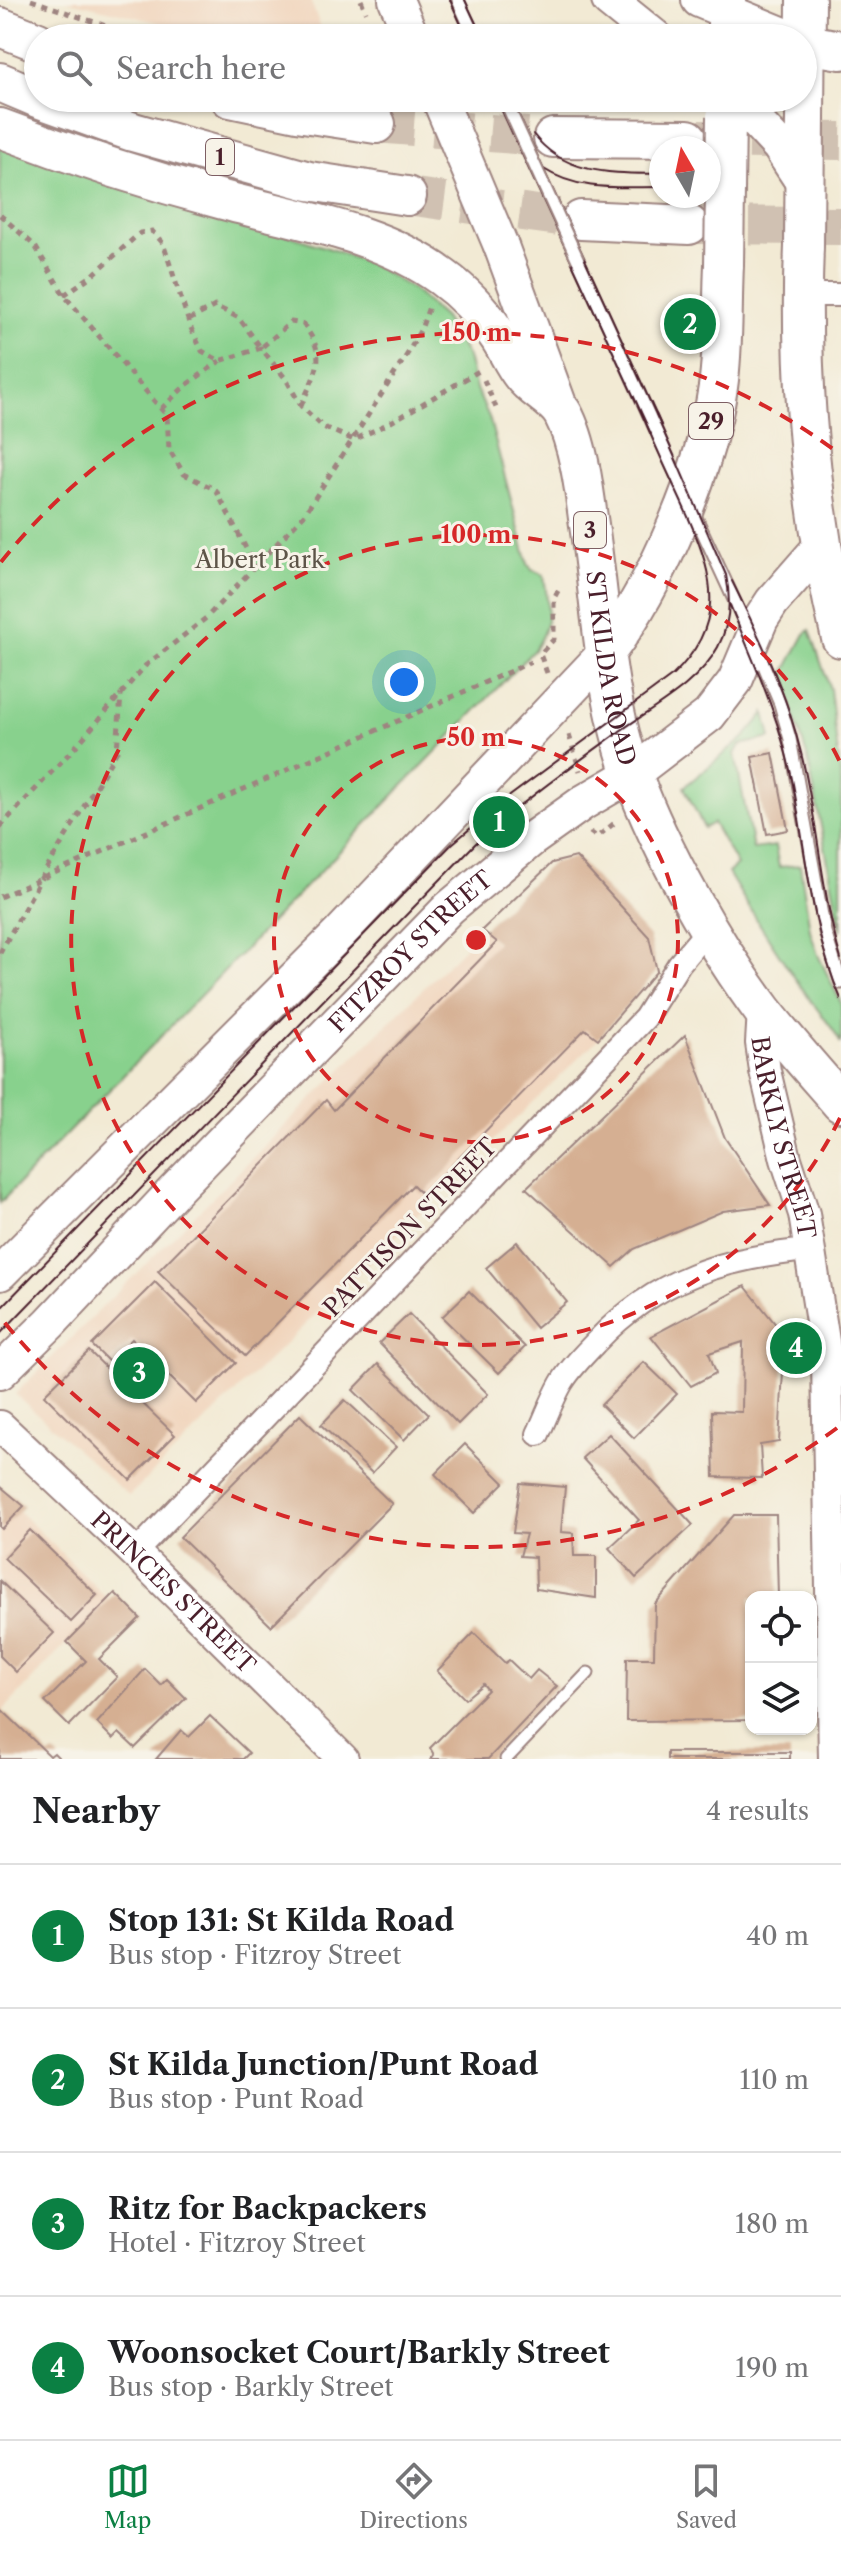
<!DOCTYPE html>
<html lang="en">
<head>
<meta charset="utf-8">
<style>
	:root { --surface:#fff; --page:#f6f6f6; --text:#202124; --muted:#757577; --line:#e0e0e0; --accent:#0b8043 }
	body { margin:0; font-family:"Libre Caslon Text",serif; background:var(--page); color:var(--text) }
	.controls { position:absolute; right:24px; bottom:24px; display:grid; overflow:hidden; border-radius:16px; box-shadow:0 2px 6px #0004 }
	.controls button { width:72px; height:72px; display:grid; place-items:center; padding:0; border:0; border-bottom:2px solid var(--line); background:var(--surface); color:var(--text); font:40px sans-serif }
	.compass { position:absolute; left:649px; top:136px; width:72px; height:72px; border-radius:50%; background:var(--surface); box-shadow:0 2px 6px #0004; rotate:351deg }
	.you { position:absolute; left:404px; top:682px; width:28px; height:28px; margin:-20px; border:6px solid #fff; border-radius:50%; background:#1a73e8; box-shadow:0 0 0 12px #1a73e833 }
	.badge { display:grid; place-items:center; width:52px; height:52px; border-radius:50%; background:var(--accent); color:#fff; font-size:26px; font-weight:700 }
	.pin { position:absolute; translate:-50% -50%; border:4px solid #fff; box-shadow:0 2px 8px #0006 }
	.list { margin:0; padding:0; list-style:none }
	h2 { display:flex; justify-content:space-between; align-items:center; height:104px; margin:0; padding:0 32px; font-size:34px }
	h2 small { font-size:26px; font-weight:400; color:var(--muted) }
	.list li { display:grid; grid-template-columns:52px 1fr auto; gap:24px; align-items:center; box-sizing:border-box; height:144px; padding:0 32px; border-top:2px solid var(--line) }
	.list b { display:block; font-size:30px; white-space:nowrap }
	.list p { margin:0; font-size:26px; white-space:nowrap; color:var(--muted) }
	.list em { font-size:26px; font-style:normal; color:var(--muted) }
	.icon { flex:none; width:44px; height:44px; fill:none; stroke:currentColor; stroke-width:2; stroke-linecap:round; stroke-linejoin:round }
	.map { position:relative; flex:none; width:841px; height:1759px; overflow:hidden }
	.search { position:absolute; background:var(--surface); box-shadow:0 2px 6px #0004; left:24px; right:24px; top:24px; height:88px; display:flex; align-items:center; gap:20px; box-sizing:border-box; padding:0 28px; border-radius:44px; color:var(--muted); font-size:30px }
	.sheet { height:680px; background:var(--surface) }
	nav { display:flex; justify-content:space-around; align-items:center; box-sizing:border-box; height:112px; border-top:2px solid var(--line); background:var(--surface); font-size:22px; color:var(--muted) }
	nav a { display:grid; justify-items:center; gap:4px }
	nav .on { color:var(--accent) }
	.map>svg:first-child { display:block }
</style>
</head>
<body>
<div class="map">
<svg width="841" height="1759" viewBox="0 0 841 1759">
	<rect width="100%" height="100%" fill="#f7f3e8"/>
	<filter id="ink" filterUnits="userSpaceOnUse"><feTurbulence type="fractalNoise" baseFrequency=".0125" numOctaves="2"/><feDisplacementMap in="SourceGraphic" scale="16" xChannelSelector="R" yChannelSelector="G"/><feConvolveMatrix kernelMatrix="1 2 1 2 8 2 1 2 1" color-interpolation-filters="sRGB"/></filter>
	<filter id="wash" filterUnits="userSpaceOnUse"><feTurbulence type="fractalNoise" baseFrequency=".006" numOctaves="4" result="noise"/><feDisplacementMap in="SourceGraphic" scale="32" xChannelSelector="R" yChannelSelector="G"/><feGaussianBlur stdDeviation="1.8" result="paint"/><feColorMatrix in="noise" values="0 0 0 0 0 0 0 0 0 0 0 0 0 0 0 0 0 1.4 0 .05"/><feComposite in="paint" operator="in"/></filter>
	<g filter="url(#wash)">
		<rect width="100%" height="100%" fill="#f2ead4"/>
		<g fill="#f1d5bd">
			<polygon points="66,0 310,0 325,38 223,38"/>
			<polygon points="482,930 598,1039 129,1496 15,1394"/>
			<polygon points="0,1493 108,1599 0,1714"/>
		</g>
		<g fill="#88d18d" stroke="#69785c" stroke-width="2">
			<path d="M0 137 47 157 331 249 375 266 412 289 444 318 468 357 476 389 489 417 528 564 532 570 544 575C548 608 553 620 534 650L0 1203Z"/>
			<polygon points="810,630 830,689 841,780 841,930 808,759 782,677 805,634"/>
			<path d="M765 713 771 738 740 745 735 754 753 849 775 846 779 867 800 865 810 930 818 955 841 1003V1044C833 1026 820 1014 809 998 780 958 754 916 728 873L737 865 713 823 704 828 684 787 746 736Z"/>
		</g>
		<g id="blocks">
			<g fill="#d5af92">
				<polygon points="773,753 788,830 767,834 752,757"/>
				<polygon points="576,857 649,937 657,971 598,1039 585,1029 423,1195 413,1185 245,1356 158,1271 326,1100 334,1110 497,942 482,930 552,863"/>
				<polygon points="685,1035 725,1138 770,1205 723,1211 634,1249 614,1267 526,1188"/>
				<polygon points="517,1242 567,1302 536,1328 486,1268"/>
				<polygon points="155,1282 236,1363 196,1403 132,1339 109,1362 92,1345"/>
				<polygon points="745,1286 785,1336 779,1442 760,1445 762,1478 714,1477 712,1411 742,1412 743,1342 709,1353 716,1373 691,1386 651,1336"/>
				<polygon points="469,1291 525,1347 499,1373 442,1317"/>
				<polygon points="409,1314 488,1394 458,1424 379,1343"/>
				<polygon points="89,1351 175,1435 130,1480 44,1395"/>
				<polygon points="644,1362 677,1394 634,1438 601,1405"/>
				<polygon points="378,1364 429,1414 404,1440 353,1390"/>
				<polygon points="345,1400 396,1447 372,1473 321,1425"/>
				<polygon points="300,1415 392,1504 271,1626 180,1537"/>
				<polygon points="609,1434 693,1525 636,1578 609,1548 639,1520 582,1458"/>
				<polygon points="465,1444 504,1483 474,1513 435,1474"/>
				<polygon points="520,1483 565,1487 561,1532 573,1533 574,1556 596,1556 596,1598 536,1589 535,1557 520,1556 526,1534 513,1533"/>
				<polygon points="0,1486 24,1506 2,1529 0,1527"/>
				<polygon points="734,1515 776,1515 778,1597 751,1597 751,1720 626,1721 627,1658 654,1658 655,1604"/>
				<polygon points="30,1530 97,1595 71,1622 4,1558"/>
				<polygon points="0,1581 54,1633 16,1672 0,1656"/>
				<polygon points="115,1593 140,1618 99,1659 117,1677 69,1726 45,1702 86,1661 67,1642"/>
				<polygon points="474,1633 505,1663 509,1660 529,1679 537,1670 557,1686 488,1759 431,1759 434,1755 430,1748 488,1690 483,1684 465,1699 437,1671"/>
				<polygon points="145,1669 161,1685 167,1679 186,1698 135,1748 119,1733 113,1739 97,1723"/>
				<polygon points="0,1708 50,1756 54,1753 60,1759 0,1759"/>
				<polygon points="210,1716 249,1753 243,1759 156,1759 181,1730 189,1737"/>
				<rect x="667" y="1752" width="123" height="7"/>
			</g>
		</g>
	</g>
	<g filter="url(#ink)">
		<use href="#blocks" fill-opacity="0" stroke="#9e8480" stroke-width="2"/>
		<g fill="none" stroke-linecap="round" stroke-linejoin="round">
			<g stroke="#d0c1b2" stroke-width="38" stroke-dasharray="38 19" stroke-linecap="butt">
				<polyline points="376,124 553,138"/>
				<polyline points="692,139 841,141"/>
				<polyline points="407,196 581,220"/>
				<polyline points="692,225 841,226"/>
			</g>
			<g stroke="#9e8480" stroke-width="15">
				<g id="lane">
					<polyline points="458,0 475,38"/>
					<polyline points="578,260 682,488"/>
					<polyline points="693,511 748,630"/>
					<polyline points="757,649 780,704 790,739 825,932 841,983"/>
					<polyline points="506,1759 588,1673"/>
				</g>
			</g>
			<g stroke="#9e8480" stroke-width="26">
				<g id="street">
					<polyline points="804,295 841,295"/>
					<path d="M538 1434C546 1417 552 1400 561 1384 570 1368 584 1355 596 1342 656 1278 724 1258 809 1250"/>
					<polyline points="135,1553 645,1018 679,964 710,927"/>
				</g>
			</g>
			<g stroke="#9e8480" stroke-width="34">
				<g id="secondary">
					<path id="s1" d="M763 1010 761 1043 765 1071 786 1159 804 1214 827 1360 834 1759"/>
					<path id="s2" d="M0 1426 135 1553 343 1759"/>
				</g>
			</g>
			<g stroke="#9e8480" stroke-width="38">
				<g id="primary">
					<polyline points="396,0 412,38"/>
					<polyline points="609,0 656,38"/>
					<polyline points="699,0 791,38"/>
					<polyline points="501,246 562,412"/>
					<polyline points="0,1273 340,933 607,651"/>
					<path id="s3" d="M0 1372 50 1323 174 1191 449 908 532 839 584 802 632 774 709 715 735 681 761 619 772 602 821 546"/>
				</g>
			</g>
			<g stroke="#9e8480" stroke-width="42">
				<g id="highway">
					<polyline points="0,27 38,42"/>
					<polyline points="727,38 727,0"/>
					<polyline points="803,46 806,44 841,50"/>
					<polyline points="0,82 38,98"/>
					<polyline points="38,98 133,132 309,181 407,196"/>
					<polyline points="230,98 297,112 376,124"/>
					<polyline points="805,118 806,0"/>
					<path id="s4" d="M0 128C73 156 147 180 223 200 296 220 380 231 442 277 463 292 482 312 496 333 506 346 512 363 522 375 533 390 555 399 563 414 578 442 584 487 588 518 601 601 604 697 633 776 661 851 715 947 763 1011 788 1043 815 1073 841 1103"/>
					<polyline points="553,138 688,139"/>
					<polyline points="581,220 689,225"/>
					<path d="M804 246C799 378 810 509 841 638"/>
					<path d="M607 651C658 582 705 473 718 387 724 347 722 305 724 265"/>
				</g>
			</g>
			<g stroke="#9e8480" stroke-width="5" stroke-dasharray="6 6" stroke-linecap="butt">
				<polyline points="31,0 140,38"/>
				<polyline points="361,0 366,12"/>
				<polyline points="406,98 407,101"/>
				<polyline points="481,98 485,107"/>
				<polyline points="0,215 35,246 64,295 167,416 169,449 184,474 216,490 255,566"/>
				<polyline points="64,295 94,274 140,233 152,231 163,243 190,326 202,351 220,361 261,348 286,379 301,406 323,427 354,440 391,422 479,371"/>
				<path d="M189 320 215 306 239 318 261 348 291 322 303 324C329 358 316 370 301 406"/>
				<polyline points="484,380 497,410"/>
				<polyline points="161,409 185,386 220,361"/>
				<polyline points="547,673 540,654 554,639 554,598 559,589"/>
				<polyline points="569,735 580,771"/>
				<polyline points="0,827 77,745 145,666 206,618 304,515 408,353 421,329 430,304"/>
				<polyline points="590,832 597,837 617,821"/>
				<polyline points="0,897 531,662"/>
				<polyline points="0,953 41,878 117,751 121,694"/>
			</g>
			<use href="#lane" stroke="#fff" stroke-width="11"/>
			<use href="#street" stroke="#fff" stroke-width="22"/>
			<use href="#secondary" stroke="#fff" stroke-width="30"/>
			<use href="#primary" stroke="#fff" stroke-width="34"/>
			<use href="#highway" stroke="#fff" stroke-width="38"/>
			<g stroke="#4a1f2b" stroke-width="2">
				<polyline points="450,0 467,38"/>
				<polyline points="465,0 483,38"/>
				<polyline points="496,98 651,434"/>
				<polyline points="511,98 661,425"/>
				<path d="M533 134C565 176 614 173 661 174"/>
				<path d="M542 168C579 192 619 187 661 187"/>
				<path d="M732 581C759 636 787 693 801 753 818 821 821 892 841 959"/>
				<path d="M730 605C754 663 781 721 793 784 807 857 811 930 841 999"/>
				<path d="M0 1309 452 844 499 804 673 675C725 625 715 579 689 519 675 487 659 456 646 423"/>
				<path d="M0 1334 475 844C519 804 568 769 616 734 650 709 697 686 718 647 730 624 731 599 726 575L656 414"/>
			</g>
			<g stroke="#9e8480" stroke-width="15" stroke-linecap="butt">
				<polyline id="lane-bridge" points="509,109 578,260"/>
			</g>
			<g stroke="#9e8480" stroke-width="38" stroke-linecap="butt">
				<g id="primary-bridge">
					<polyline points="441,103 501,246"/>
					<polyline points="752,117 779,146 804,184"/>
				</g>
			</g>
			<g stroke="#9e8480" stroke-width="42" stroke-linecap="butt">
				<g id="highway-bridge">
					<polyline points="804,246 805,118"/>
					<polyline points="724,265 726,117"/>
				</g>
			</g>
			<use href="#lane-bridge" stroke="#fff" stroke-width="11"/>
			<use href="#primary-bridge" stroke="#fff" stroke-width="34"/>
			<use href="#highway-bridge" stroke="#fff" stroke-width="38"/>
		</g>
	</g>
	<g fill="none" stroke="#d62828" stroke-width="4" stroke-dasharray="14 10">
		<circle cx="476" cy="940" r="202"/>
		<path d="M840 1118A405 405 0 1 1 840 762"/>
		<path d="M837 1428A607 607 0 0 1 1 1318M1 562A607 607 0 0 1 837 452"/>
	</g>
	<g text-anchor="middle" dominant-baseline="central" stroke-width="6" stroke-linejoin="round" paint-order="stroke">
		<g fill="#f7f3e8" stroke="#7e5f64" stroke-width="2">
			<rect x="206" y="139" width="28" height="36" rx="6"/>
			<rect x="689" y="403" width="44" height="36" rx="6"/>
			<rect x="574" y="512" width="32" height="36" rx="6"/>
		</g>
		<g font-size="22" font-weight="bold" fill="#4a1f2b">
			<text x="220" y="157">1</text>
			<text x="711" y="421">29</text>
			<text x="590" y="530">3</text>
		</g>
		<g font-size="24" fill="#5d5448" stroke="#f7f3e8">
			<text x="260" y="559">Albert Park</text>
		</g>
		<g font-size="24" fill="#4a1f2b" stroke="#f7f3e8">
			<text stroke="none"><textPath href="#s4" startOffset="912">ST KILDA ROAD</textPath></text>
			<text stroke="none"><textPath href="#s3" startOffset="588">FITZROY STREET</textPath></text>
			<text stroke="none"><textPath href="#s1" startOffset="130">BARKLY STREET</textPath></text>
			<text transform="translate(410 1227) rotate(-46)">PATTISON STREET</text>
			<text stroke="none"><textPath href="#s2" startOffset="240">PRINCES STREET</textPath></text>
		</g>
	</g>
	<circle cx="476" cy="940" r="12" fill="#d62828" stroke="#f7f3e8" stroke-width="4"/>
	<g font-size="24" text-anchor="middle" font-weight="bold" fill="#d62828" stroke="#f7f3e8" stroke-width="6" stroke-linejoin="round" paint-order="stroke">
		<text x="476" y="341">150 m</text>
		<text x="476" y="543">100 m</text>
		<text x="476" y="746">50 m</text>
	</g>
</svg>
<div class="controls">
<button><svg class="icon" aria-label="locate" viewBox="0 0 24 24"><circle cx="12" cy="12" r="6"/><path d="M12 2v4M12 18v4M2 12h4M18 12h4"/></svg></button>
<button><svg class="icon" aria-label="layers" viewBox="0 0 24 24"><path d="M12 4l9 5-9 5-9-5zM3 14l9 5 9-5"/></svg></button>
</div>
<svg class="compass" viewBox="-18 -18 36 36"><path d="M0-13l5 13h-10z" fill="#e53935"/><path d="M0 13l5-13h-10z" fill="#757577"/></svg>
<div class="you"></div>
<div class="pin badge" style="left:499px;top:822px">1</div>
<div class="pin badge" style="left:690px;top:324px">2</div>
<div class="pin badge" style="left:139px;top:1373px">3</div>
<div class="pin badge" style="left:796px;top:1348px">4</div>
<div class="search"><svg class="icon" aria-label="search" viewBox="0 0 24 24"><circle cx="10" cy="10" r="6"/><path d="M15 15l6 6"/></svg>Search here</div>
</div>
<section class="sheet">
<h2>Nearby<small>4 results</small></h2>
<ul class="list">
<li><span class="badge">1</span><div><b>Stop 131: St Kilda Road</b><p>Bus stop · Fitzroy Street</p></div><em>40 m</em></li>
<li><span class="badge">2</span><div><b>St Kilda Junction/Punt Road</b><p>Bus stop · Punt Road</p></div><em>110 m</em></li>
<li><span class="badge">3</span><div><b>Ritz for Backpackers</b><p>Hotel · Fitzroy Street</p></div><em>180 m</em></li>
<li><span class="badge">4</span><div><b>Woonsocket Court/Barkly Street</b><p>Bus stop · Barkly Street</p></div><em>190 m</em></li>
</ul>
</section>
<nav>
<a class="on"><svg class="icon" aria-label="map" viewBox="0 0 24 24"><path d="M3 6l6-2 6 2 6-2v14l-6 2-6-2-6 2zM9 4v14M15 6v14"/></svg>Map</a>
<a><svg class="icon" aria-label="directions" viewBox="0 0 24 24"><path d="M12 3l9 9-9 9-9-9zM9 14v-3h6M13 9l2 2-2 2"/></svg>Directions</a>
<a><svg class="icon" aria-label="saved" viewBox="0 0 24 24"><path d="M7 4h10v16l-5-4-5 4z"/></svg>Saved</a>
</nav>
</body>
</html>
